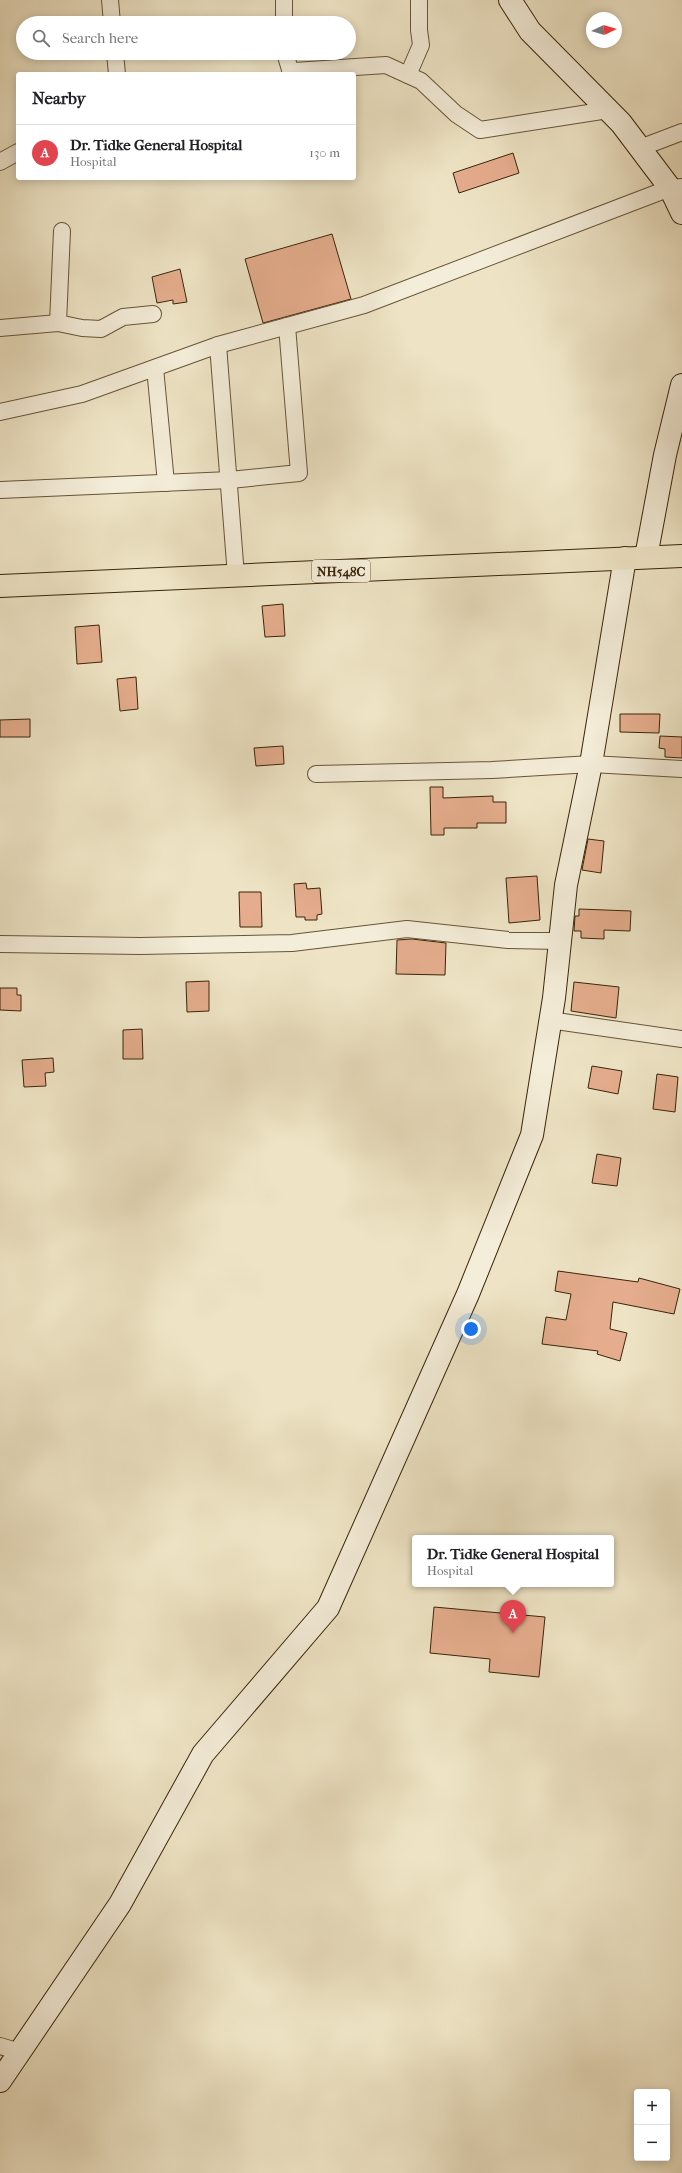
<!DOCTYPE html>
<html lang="en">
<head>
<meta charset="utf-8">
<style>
	:root { --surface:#fff; --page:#f2f2f2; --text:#202124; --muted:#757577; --line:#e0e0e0; --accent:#8f2418 }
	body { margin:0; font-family:"IM FELL French Canon",serif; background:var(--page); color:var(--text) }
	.controls { position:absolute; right:12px; bottom:12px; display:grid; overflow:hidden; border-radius:4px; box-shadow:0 2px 10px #0003 }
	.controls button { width:36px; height:36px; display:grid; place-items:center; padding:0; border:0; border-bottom:1px solid var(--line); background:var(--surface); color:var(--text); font:20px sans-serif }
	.compass { position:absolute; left:586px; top:12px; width:36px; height:36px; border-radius:50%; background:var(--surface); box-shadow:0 2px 10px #0003; rotate:86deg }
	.you { position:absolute; left:471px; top:1329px; width:14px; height:14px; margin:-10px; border:3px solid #fff; border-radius:50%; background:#1a73e8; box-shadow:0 0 0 6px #1a73e833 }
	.badge { display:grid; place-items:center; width:26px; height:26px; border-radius:50%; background:var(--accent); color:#fff; font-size:13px; font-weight:700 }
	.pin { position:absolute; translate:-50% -33px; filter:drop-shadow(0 1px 2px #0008) }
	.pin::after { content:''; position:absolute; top:21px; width:14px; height:12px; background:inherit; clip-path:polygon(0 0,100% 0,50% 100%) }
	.popup { position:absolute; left:412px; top:1535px; width:202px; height:52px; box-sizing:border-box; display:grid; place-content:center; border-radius:4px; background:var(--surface); filter:drop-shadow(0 1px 3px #0005); font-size:13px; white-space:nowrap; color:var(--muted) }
	.popup b { font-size:15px; color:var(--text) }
	.popup::after { content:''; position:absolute; left:50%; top:100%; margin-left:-8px; border:8px solid transparent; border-top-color:var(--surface) }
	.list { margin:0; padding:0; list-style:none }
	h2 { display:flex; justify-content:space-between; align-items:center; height:52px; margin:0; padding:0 16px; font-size:17px }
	h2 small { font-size:13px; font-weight:400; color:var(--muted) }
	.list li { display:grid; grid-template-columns:26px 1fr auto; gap:12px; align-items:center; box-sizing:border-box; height:56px; padding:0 16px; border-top:1px solid var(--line) }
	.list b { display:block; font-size:15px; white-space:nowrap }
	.list p { margin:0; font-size:13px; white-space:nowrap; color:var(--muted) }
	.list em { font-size:13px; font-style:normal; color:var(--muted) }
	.icon { flex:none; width:22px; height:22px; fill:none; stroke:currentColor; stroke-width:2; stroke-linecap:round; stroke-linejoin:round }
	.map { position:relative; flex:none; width:682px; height:2173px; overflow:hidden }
	.search { position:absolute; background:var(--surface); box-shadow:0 2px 10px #0003; left:16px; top:16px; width:340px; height:44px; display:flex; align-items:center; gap:10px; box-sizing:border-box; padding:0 14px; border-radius:22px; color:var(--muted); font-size:15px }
	.panel { position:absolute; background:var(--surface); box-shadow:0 2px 10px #0003; left:16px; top:72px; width:340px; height:108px; border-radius:4px }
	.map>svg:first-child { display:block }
</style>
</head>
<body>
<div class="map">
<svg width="682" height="2173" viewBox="0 0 682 2173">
	<rect width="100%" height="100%" fill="#eee4c5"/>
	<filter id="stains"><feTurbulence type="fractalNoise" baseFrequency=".005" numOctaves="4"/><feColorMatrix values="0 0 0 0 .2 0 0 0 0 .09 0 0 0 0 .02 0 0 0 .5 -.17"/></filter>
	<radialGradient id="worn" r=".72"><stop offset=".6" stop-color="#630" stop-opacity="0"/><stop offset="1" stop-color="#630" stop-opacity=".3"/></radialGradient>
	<g fill="#e5ad8d" stroke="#392509">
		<polygon points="513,153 519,173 459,193 453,173"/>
		<polygon points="332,234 351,299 263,323 245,259"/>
		<polygon points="180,269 187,302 173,304 173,300 157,303 152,277"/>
		<polygon points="283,604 285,636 265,637 262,606"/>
		<polygon points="99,625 102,662 77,664 75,627"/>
		<polygon points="136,677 138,709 120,711 117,679"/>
		<polygon points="620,714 660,714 659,733 620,732"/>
		<polygon points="30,719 30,737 0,737 0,720"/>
		<polygon points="660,736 682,737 682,758 665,757 665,749 659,748"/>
		<polygon points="283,746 284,764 256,766 254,748"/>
		<polygon points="430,787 443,787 443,798 493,796 493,802 506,802 506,823 477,823 477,828 444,828 444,835 431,835"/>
		<polygon points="588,839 604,841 601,873 582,870"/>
		<polygon points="537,876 540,920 509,923 506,878"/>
		<polygon points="306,883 307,889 320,888 322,914 317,915 317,920 305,920 305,917 296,917 294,884"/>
		<polygon points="239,892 261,892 262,927 240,927"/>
		<polygon points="579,909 631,911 630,931 604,930 604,939 581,938 581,931 574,931 575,916 579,916"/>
		<polygon points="412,939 446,943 445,975 396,974 397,940"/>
		<polygon points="209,981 209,1011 187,1012 186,982"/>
		<polygon points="574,982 619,987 616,1018 571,1011"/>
		<polygon points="0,988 17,988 17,995 21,995 21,1011 0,1010"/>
		<polygon points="142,1029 143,1059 123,1059 123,1030"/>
		<polygon points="53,1058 54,1072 45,1073 46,1086 24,1087 22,1060"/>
		<polygon points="592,1066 622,1071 618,1094 588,1088"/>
		<polygon points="657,1074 678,1077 675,1112 653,1109"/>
		<polygon points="597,1154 621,1158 617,1186 592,1183"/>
		<polygon points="558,1271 638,1282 639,1278 680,1289 674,1314 613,1302 610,1329 627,1333 620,1361 597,1354 598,1351 542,1344 546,1317 566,1320 571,1294 555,1291"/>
		<polygon points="434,1607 545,1617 539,1677 489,1672 490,1659 430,1653"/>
	</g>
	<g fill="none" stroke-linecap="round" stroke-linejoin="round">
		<g stroke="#665538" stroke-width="18">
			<g id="street">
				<polyline points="110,0 112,23"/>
				<polyline points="284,0 284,23"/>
				<polyline points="115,53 117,74"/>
				<polyline points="285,53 291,73"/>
				<polyline points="290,74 294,71 386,65 421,81 456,114 480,130 608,110"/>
				<polyline points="408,75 421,45 419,30 419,0"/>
				<polyline points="640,148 682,132"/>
				<polyline points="0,162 18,152"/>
				<polyline points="58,323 62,231"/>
				<polyline points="0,328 58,323 82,328 101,329 123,317 153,314"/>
				<polyline points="218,345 236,576"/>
				<polyline points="155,368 166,483"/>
				<polyline points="0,412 82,394 218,345 364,305 670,188 682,187"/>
				<polyline points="0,490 230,480 299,473 287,326"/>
				<polyline points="316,774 492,770 591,764 682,769"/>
				<polyline points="0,944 140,946 292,943 407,929 508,940 560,941"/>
				<polyline points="549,1020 682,1039"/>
				<polyline points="0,2046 20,2052"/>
			</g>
		</g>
		<g stroke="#392509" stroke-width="24">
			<g id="secondary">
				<polyline points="510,0 530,31 621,123 670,188 682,213"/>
				<polyline points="646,557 665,455 682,385"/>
				<polyline points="0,2081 120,1904 203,1754 328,1608 468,1294 532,1135 554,998 566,885 591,764 625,558"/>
			</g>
		</g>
		<g stroke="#392509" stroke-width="24">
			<polyline id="highway" points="0,586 682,556"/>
		</g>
		<use href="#street" stroke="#f4edd9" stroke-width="16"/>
		<use href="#secondary" stroke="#f4edd9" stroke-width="22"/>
		<use href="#highway" stroke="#eee4c5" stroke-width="22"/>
	</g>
	<g text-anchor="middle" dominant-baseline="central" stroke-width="4" stroke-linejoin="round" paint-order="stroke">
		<rect fill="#f4edd9" stroke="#716147" stroke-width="1" x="312" y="560" width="58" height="22" rx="3"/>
		<g font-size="13" font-weight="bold" fill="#392509">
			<text x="341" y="571">NH548C</text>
		</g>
	</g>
	<rect width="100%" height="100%" filter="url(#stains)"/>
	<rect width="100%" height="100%" fill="url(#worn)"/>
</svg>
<div class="controls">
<button>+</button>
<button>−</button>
</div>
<svg class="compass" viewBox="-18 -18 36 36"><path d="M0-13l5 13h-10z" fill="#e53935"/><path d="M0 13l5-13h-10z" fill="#757577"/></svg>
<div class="you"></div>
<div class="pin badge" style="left:513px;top:1633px;background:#e0444e">A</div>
<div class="popup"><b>Dr. Tidke General Hospital</b>Hospital</div>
<div class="search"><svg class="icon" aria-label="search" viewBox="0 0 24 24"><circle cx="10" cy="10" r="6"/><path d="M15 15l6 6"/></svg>Search here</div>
<section class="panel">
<h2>Nearby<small></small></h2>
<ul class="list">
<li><span class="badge" style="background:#e0444e">A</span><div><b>Dr. Tidke General Hospital</b><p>Hospital</p></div><em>130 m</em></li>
</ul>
</section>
</div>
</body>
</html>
